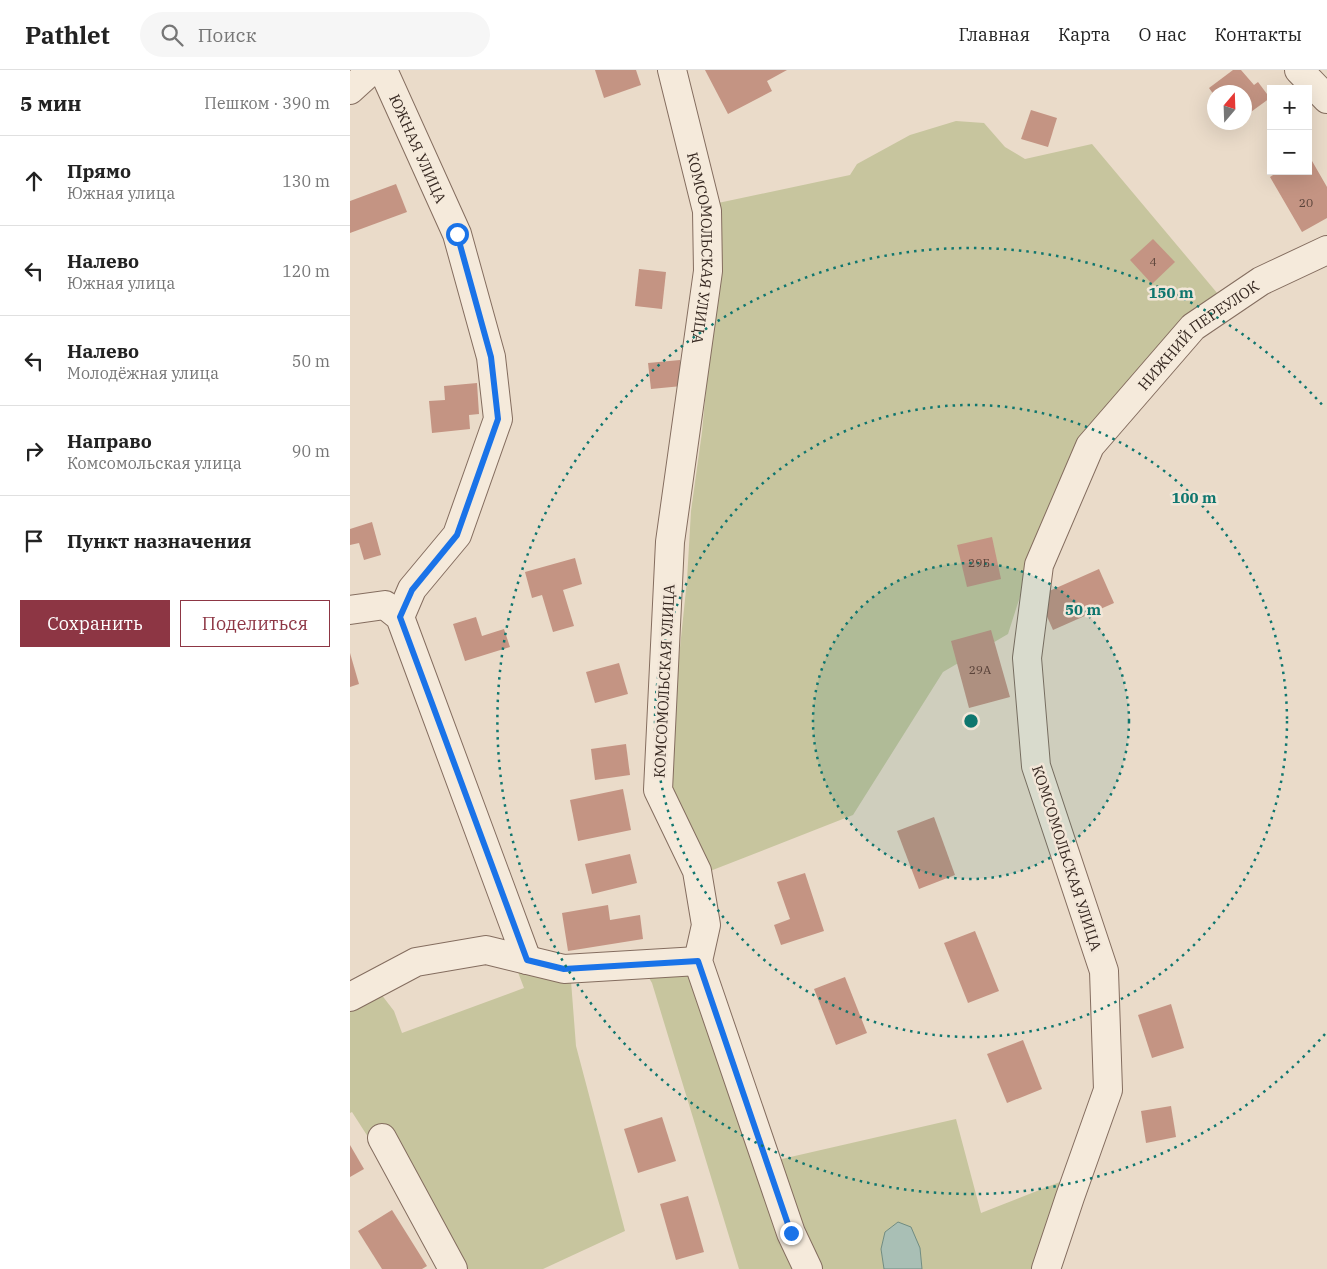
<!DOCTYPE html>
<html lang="ru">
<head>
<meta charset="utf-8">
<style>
	:root { --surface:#fff; --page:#f6f6f6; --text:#222; --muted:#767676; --line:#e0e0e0; --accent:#8d3644 }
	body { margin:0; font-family:"IBM Plex Serif",serif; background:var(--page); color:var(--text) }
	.controls { position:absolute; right:15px; top:15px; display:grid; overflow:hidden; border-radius:0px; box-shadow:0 5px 20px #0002 }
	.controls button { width:45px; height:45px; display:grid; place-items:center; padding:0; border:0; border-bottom:1px solid var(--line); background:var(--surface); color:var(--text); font:25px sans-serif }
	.compass { position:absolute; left:857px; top:15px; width:45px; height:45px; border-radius:50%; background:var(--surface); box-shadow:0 5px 20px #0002; rotate:19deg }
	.stop { position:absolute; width:15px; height:15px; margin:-11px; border:4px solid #1a73e8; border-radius:50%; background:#fff }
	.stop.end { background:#1a73e8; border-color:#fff; box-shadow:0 1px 5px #0008 }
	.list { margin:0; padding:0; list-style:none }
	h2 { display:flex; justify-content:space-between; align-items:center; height:65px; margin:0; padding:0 20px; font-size:21px }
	h2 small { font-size:16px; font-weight:400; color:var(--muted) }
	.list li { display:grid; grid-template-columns:32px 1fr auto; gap:15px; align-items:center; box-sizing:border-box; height:90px; padding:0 20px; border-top:1px solid var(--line) }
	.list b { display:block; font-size:19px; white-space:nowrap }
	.list p { margin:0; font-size:16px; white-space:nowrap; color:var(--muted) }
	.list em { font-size:16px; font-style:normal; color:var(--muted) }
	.actions { display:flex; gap:10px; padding:15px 20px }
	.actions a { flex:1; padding:11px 0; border:1px solid var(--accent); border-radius:0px; text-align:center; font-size:18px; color:var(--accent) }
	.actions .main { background:var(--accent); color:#fff }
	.icon { flex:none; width:28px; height:28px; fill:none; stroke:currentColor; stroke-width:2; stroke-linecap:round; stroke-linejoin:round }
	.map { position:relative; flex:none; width:977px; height:1199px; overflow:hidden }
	header { display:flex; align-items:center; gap:30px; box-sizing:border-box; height:70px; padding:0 25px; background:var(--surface); border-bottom:1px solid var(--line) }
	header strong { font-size:24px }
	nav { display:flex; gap:28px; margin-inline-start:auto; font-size:18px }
	.search { width:350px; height:45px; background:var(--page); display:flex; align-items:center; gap:12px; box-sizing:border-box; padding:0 18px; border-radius:28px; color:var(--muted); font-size:19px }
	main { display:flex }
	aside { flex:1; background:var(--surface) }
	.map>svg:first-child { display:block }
</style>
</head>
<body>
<header>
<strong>Pathlet</strong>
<div class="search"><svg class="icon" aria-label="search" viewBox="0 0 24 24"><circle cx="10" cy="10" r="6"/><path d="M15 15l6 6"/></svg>Поиск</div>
<nav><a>Главная</a><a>Карта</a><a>О нас</a><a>Контакты</a></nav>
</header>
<main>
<aside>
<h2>5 мин<small>Пешком · 390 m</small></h2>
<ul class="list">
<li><svg class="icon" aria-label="ahead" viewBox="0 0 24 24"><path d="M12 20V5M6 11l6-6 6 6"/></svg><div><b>Прямо</b><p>Южная улица</p></div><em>130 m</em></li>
<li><svg class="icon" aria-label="left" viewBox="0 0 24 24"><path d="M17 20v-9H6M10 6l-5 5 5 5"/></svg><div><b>Налево</b><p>Южная улица</p></div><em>120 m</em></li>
<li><svg class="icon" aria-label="left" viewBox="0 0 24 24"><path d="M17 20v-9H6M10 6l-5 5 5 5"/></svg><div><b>Налево</b><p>Молодёжная улица</p></div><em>50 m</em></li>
<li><svg class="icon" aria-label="right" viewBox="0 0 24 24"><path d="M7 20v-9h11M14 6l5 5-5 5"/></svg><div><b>Направо</b><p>Комсомольская улица</p></div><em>90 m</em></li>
<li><svg class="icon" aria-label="arrive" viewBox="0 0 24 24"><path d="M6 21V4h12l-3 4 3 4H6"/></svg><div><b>Пункт назначения</b></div></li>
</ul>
<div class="actions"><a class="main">Сохранить</a><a>Поделиться</a></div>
</aside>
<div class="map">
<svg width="977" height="1199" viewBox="0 0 977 1199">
	<rect width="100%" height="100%" fill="#eadbc9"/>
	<g fill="#c7c59e">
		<polygon points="606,51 634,53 655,77 675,89 742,74 873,230 837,250 683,486 658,564 593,602 503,745 355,803 322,724 322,690 326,616 337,510 341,441 352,362 365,221 368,133 500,105 507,94 560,65"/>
		<polygon points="166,897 221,911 226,976 275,1161 193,1199 112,1199 20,1070 2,1042 0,1043 0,939 31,924 44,941 52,963 174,918"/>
		<polygon points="343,899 452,1199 389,1199 302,913 296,903"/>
		<polygon points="606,1049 631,1143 720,1108 684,1199 572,1199 570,1178 548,1152 535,1162 531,1179 534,1199 465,1199 423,1091"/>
	</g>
	<polygon fill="#a9bfb5" stroke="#708c81" points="548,1152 561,1157 570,1178 572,1199 534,1199 531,1179 535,1162"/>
	<g fill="#c49483">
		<polygon points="245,0 286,0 291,15 254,28"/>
		<polygon points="355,0 437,0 417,11 422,21 378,44"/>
		<polygon points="883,0 891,0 904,15 908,12 920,28 894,47 894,22 864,22 864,25 859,18"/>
		<polygon points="681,40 707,48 698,77 671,69"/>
		<polygon points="958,84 977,117 977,148 952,162 920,107 929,101 958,101"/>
		<polygon points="46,114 57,142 0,163 0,131"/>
		<polygon points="803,169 825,192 802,214 780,190"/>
		<polygon points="289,199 316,202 312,239 285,236"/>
		<polygon points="330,290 332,316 301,319 298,293"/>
		<polygon points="127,313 129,344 119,345 120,359 82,363 79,331 95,330 94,316"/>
		<polygon points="22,452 31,485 14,490 9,473 0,475 0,459"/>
		<polygon points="642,467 651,509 617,517 607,475"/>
		<polygon points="225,488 232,514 213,520 224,556 203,562 192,525 182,528 175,502"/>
		<polygon points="749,499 764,533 703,560 688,526"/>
		<polygon points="126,547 132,566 154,559 160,577 115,591 103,554"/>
		<polygon points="641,560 660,627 619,638 601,571"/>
		<polygon points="0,583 9,614 0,617"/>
		<polygon points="269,593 278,624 245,633 236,602"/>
		<polygon points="276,674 280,705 245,710 241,679"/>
		<polygon points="273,719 281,760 228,771 220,730"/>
		<polygon points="584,747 605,805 569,819 547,761"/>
		<polygon points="280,784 287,813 242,824 235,794"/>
		<polygon points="455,803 474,861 431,875 424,855 440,849 427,812"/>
		<polygon points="258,835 260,850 290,845 293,869 218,881 212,843"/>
		<polygon points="625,861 649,921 618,933 594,873"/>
		<polygon points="495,907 517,963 486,975 464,919"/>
		<polygon points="821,934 834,978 802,988 788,945"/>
		<polygon points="673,970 692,1019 657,1033 637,984"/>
		<polygon points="821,1036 826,1067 796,1073 791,1041"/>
		<polygon points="312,1047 326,1091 288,1103 274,1059"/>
		<polygon points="0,1075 14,1099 0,1107"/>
		<polygon points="338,1126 354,1182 326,1190 310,1134"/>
		<polygon points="42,1140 77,1196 72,1199 32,1199 8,1161"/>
	</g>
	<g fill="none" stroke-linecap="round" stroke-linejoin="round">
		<g stroke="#846d5f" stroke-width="30">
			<g id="minor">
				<path id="s1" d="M33 0 107 164 141 287 148 349 107 465 62 519 50 547"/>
				<path id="s2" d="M322 0 357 141 358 201 320 472 308 720 347 801 356 855 348 891 441 1163 458 1199"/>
				<polyline points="949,0 977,29"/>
				<polyline points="0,20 22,0"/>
				<polyline points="0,540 35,535 50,547 177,890"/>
				<polyline points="0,927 66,892 136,880 214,899 348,891"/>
				<polyline points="32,1068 103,1199"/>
				<path id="s3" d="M696 1199 720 1127 758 1020 754 901 686 696 677 588 689 495 740 376 843 257 911 211 977 180"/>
			</g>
		</g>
		<use href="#minor" stroke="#f5eadb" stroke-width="28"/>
	</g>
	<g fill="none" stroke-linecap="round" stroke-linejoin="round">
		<polyline stroke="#1a73e8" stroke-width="6" points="107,164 141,287 148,349 107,465 62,520 50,547 177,890 214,899 348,891 441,1163"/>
	</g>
	<circle cx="621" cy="651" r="158" fill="#0f766e" fill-opacity=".12"/>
	<g fill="none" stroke="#0f766e" stroke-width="2.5" stroke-dasharray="2.5 5">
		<circle cx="621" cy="651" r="158"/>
		<circle cx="621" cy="651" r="316"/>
		<path d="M975 964A473 473 0 1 1 975 338"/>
	</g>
	<g text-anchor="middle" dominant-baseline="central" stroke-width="5" stroke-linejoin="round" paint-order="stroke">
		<g font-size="12" fill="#5a433a">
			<text x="956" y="132">20</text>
			<text x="803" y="191">4</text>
			<text x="629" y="492">29Б</text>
			<text x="630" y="599">29А</text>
		</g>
		<g font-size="15" fill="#362821" stroke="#f2e6d8">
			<text stroke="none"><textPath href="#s1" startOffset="86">ЮЖНАЯ УЛИЦА</textPath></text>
			<text stroke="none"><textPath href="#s2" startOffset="182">КОМСОМОЛЬСКАЯ УЛИЦА</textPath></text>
			<text stroke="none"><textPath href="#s3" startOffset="1012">НИЖНИЙ ПЕРЕУЛОК</textPath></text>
			<text transform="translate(314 611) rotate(-87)">КОМСОМОЛЬСКАЯ УЛИЦА</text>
			<text transform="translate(717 788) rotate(72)">КОМСОМОЛЬСКАЯ УЛИЦА</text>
		</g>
	</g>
	<circle cx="621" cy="651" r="8" fill="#0f766e" stroke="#f2e6d8" stroke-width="2.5"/>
	<g font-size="15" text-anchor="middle" font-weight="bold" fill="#0f766e" stroke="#f2e6d8" stroke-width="5" stroke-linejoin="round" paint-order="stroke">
		<text x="821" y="228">150 m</text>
		<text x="844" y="433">100 m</text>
		<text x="733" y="545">50 m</text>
	</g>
</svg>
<div class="controls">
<button>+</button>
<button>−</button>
</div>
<svg class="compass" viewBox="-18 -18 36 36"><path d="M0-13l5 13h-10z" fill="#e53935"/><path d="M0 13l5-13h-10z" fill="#767676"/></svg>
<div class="stop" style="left:107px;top:164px"></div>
<div class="stop end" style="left:441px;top:1163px"></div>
</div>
</main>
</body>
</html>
